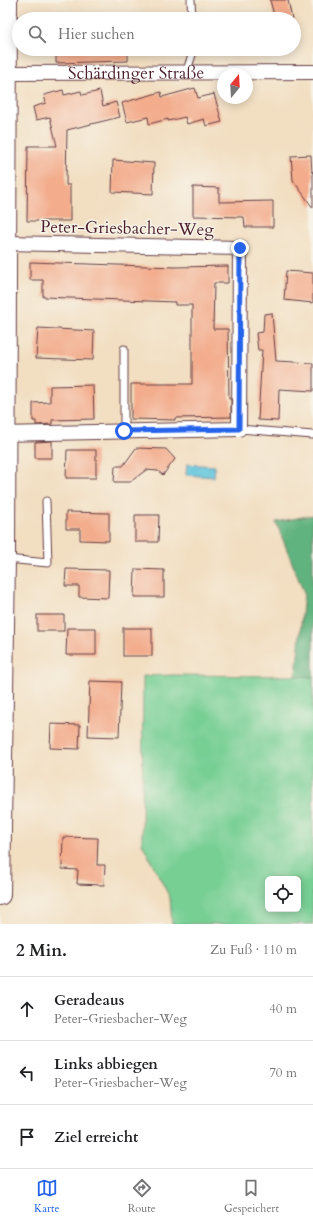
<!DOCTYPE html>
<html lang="de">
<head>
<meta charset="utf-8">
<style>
	:root { --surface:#fff; --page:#f6f6f6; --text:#202124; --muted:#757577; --line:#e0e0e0; --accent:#2563eb }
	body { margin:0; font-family:Cardo,serif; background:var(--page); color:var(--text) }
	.controls { position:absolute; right:12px; bottom:12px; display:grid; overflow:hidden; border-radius:6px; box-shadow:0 2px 10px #0003 }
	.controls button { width:36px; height:36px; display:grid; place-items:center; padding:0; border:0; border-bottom:1px solid var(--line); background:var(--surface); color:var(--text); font:20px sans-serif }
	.compass { position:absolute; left:217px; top:68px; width:36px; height:36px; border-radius:50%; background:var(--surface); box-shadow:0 2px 10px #0003; rotate:18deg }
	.stop { position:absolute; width:12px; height:12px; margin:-9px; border:3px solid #2563eb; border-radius:50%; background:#fff }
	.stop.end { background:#2563eb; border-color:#fff; box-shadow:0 1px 4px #0008 }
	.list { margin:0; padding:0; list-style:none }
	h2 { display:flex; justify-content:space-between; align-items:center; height:52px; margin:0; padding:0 16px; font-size:17px }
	h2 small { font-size:13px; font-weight:400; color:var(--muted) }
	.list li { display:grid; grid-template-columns:26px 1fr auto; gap:12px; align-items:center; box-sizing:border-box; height:64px; padding:0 16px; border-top:1px solid var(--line) }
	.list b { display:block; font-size:15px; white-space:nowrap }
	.list p { margin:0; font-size:13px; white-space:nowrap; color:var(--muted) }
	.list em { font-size:13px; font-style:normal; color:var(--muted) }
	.icon { flex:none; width:22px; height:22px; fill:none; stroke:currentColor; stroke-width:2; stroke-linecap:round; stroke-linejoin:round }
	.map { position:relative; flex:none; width:313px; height:924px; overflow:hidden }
	.search { position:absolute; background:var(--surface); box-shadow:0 2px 10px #0003; left:12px; right:12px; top:12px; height:44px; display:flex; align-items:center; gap:10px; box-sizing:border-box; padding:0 14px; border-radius:22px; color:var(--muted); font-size:15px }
	.sheet { height:244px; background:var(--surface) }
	nav { display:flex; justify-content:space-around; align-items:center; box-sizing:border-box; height:56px; border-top:1px solid var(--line); background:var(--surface); font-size:11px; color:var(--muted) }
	nav a { display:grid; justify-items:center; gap:2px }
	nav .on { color:var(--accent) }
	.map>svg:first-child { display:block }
</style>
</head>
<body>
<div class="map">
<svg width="313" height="924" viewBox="0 0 313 924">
	<rect width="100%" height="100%" fill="#f7f3e8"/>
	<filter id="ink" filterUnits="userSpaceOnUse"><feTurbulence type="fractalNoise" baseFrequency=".025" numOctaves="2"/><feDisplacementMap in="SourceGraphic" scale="8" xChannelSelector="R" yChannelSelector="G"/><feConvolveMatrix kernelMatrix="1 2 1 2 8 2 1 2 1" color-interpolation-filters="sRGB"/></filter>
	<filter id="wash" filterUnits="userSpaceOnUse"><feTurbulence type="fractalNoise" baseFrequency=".012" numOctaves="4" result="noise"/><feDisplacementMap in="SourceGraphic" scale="16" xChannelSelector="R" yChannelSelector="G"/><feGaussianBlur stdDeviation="0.9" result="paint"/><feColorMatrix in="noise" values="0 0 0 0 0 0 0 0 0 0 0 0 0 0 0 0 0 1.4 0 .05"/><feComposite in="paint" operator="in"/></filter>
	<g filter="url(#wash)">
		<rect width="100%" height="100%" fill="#f2dec1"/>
		<path fill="#77cf94" stroke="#607760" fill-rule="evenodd" d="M175 675 296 676 313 677V924H172L170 898 142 843 143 676ZM268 879H298V909H268Z"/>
		<polygon fill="#61b27e" stroke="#566854" points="313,515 313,677 296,676 304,593 276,522"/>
		<polygon fill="#5ec4dc" stroke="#547284" points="187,464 215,466 214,477 186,475"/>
		<g id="blocks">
			<g fill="#f3ac8c">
				<polygon points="270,0 288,0 292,19 275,19"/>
				<polygon points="56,49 128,49 128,61 56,63"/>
				<polygon points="195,88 198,98 214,94 222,122 206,126 204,119 187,124 185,117 168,121 168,119 149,124 148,117 127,122 122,103 161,92 162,97"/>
				<polygon points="63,90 64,95 81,91 82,95 100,91 103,106 116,102 120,117 67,130 66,185 70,185 70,221 27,221 28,146 57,146 50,117 36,120 33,107 46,103 44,95"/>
				<polygon points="311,155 312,173 313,171 313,208 293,180 291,156"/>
				<polygon points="113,160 154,163 153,194 112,192"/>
				<polygon points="193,187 219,188 219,202 273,201 273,227 245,227 244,217 193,216"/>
				<polygon points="30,262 175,267 228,266 228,283 214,283 213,329 228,329 229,399 231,399 231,417 175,418 175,420 131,419 131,384 192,384 192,305 175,305 175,302 43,297 43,280 30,280"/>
				<polygon points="286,271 313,273 313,303 284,300"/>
				<polygon points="272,313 276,361 313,363 313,391 279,389 278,421 258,420 262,350 258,350 256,333 263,332 264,314"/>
				<polygon points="38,328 94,331 93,360 36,358"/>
				<polygon points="93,385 94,419 52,420 52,424 36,425 36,421 33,421 33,403 50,402 50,386"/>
				<polygon points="52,441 52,458 35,458 35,442"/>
				<polygon points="136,448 166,449 175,459 163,475 158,471 146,470 130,482 114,482 115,466 123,466"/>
				<polygon points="67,450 96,450 96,478 66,478"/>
				<polygon points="66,512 109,513 109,541 80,540 80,529 66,529"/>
				<polygon points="135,515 159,515 158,542 135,542"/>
				<polygon points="66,569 109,570 108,598 79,597 79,586 65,586"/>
				<polygon points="135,569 164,570 164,597 134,597"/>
				<rect x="37" y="615" width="27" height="16"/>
				<polygon points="67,628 96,628 96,655 66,655"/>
				<rect x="123" y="628" width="29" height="28"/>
				<polygon points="90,681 121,682 119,737 88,736"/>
				<polygon points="51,724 80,725 79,749 50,748"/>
				<polygon points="63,837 98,838 97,865 105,865 104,885 77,884 78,870 62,869"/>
			</g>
		</g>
	</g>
	<g filter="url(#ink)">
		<use href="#blocks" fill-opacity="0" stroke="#633c42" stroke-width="1"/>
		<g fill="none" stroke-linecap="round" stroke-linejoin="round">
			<g stroke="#633c42" stroke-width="9">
				<g id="lane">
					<polyline points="191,0 192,19"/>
					<polyline points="186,73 194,49"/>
					<polyline points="124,349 124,431"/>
					<polyline points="239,429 313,435"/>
					<polyline points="7,559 48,563 46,501"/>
				</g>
			</g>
			<g stroke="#633c42" stroke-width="16">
				<g id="street">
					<path id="s1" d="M6 73 313 72"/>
					<polyline points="0,434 239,429 240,248 6,243"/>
				</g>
			</g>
			<g stroke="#633c42" stroke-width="22">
				<polyline id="secondary" points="0,895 5,559 7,0"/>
			</g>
			<use href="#lane" stroke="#fff" stroke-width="7"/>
			<use href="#street" stroke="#fff" stroke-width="14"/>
			<use href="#secondary" stroke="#fff" stroke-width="20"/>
		</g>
	</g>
	<g fill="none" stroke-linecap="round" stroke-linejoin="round" filter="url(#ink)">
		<polyline stroke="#2563eb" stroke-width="5" points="124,431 239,429 240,248"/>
	</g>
	<g text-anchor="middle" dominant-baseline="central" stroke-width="3" stroke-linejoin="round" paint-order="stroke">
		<g font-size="17" fill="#4a1f2b" stroke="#f7f3e8">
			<text stroke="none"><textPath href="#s1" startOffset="130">Schärdinger Straße</textPath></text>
			<text transform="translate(127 228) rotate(1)">Peter-Griesbacher-Weg</text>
		</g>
	</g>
</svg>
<div class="controls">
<button><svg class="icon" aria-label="locate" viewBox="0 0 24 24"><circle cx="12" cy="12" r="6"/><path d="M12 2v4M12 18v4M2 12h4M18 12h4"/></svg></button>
</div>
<svg class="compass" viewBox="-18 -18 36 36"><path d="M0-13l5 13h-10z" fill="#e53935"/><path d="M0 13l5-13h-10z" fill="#757577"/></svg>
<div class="stop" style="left:124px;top:431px"></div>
<div class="stop end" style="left:240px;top:248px"></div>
<div class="search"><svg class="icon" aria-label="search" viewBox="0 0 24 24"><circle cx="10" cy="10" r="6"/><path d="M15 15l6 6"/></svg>Hier suchen</div>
</div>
<section class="sheet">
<h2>2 Min.<small>Zu Fuß · 110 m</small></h2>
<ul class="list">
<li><svg class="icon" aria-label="ahead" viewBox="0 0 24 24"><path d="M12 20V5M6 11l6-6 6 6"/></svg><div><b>Geradeaus</b><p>Peter-Griesbacher-Weg</p></div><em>40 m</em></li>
<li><svg class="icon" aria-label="left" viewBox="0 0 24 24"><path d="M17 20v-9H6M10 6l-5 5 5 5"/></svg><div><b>Links abbiegen</b><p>Peter-Griesbacher-Weg</p></div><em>70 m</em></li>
<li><svg class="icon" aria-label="arrive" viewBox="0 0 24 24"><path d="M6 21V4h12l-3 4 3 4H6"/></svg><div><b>Ziel erreicht</b></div></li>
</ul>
</section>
<nav>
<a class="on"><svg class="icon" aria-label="map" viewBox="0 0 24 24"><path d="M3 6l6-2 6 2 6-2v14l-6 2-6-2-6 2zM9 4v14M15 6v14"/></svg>Karte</a>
<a><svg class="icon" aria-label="directions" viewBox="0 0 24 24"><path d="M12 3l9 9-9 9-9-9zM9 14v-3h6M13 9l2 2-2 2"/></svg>Route</a>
<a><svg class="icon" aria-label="saved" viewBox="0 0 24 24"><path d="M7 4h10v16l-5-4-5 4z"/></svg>Gespeichert</a>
</nav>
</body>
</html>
